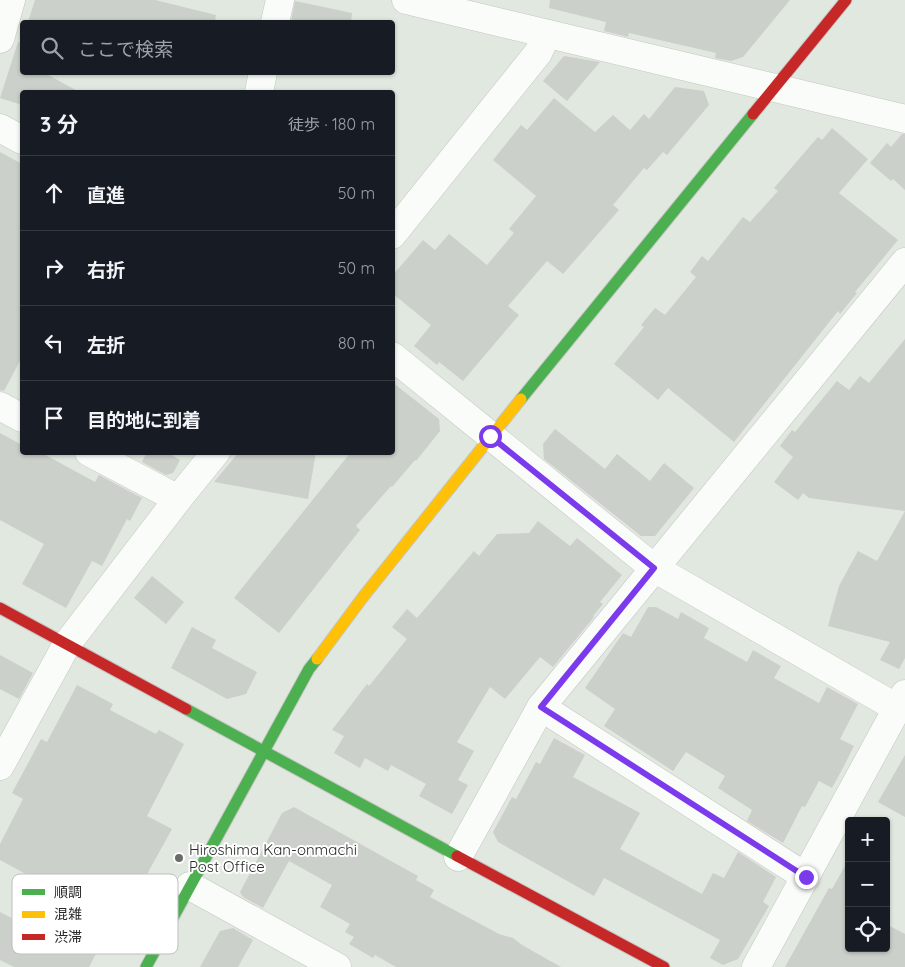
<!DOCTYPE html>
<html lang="ja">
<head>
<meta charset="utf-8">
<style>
	:root { --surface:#171b24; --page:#242831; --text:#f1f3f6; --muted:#9ea1a6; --line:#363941 }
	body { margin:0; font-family:Quicksand,"Noto Sans JP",sans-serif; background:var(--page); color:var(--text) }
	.controls { position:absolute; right:15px; bottom:15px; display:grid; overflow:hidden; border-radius:5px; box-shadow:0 1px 4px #0004 }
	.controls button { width:45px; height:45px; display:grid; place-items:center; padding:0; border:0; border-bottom:1px solid var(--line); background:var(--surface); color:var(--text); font:25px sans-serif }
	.stop { position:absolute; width:15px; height:15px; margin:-11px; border:4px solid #7c3aed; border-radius:50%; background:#fff }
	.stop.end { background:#7c3aed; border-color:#fff; box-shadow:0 1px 5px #0008 }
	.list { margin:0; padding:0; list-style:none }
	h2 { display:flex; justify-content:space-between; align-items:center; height:65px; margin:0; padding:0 20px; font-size:21px }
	h2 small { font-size:16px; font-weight:400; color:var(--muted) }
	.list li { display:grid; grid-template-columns:32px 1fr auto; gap:15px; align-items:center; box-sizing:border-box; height:75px; padding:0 20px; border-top:1px solid var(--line) }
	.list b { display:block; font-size:19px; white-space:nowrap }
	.list em { font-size:16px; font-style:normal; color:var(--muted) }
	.icon { flex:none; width:28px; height:28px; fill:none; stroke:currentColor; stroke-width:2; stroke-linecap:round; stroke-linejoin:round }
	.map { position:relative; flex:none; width:905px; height:967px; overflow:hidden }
	.search { position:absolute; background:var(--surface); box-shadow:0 1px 4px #0004; left:20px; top:20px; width:375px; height:55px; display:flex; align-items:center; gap:12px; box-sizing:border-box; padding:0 18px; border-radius:5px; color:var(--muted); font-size:19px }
	.panel { position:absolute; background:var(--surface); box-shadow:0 1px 4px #0004; left:20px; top:90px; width:375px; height:365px; border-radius:5px }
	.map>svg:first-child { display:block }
</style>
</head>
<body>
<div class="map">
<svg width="905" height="967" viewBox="0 0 905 967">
	<rect width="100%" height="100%" fill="#e1e8df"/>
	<g fill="#cbd0ca">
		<polygon points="35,0 155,0 216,15 215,22 28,22"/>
		<polygon points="550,0 790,0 743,57 731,61 715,58 716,53 629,33 628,37 604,31 606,22 549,8"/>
		<polygon points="295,1 352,13 351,22 291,22"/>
		<polygon points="18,42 22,43 22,72 43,72 79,92 22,92 22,105 0,98"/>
		<polygon points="564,56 600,62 567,101 543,81"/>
		<polygon points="675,87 704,91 709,105 667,155 663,152 647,170 644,168 613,205 619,210 563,274 547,261 508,306 519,315 463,381 439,362 437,365 414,346 431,325 392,293 392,276 423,240 435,250 449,234 487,265 514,233 509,229 536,196 493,160 521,125 527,130 554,98 595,132 613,115 630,130 644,114 649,119"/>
		<polygon points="832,128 868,159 839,193 898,240 855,292 857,293 840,314 838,311 734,442 668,388 658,400 614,364 644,327 641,325 655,308 665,315 696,277 690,272 702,256 708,261 743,217 750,222 778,191 774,188 805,152 818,137 822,140"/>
		<polygon points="902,134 905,134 905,190 893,179 891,181 870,163 887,143 891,147"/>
		<polygon points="0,152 22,164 22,357 4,391 0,390"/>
		<polygon points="905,339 905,658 899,669 880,660 890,642 828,626 839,586 858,551 877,561 905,511 809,498 803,493 798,500 774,482 793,457 780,446 792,430 795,432 837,381 849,390 860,376 869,383"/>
		<polygon points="392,382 439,419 440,431 416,461 415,460 392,487 391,486 356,526 360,530 279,633 234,598 351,452 392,452"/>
		<polygon points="555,429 605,469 617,454 650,481 664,463 694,488 655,536 641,536 544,459 543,444"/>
		<polygon points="0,433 22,445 22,452 40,452 95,482 99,475 142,498 130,521 127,519 102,566 92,561 66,608 22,584 44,544 0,520"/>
		<polygon points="147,452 167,452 180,460 173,473 166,475 142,462"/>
		<polygon points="239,452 316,452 308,499 214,482"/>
		<polygon points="538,521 570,546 577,538 622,575 600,602 603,604 593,616 594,617 553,667 540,657 505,699 490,687 457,742 474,751 458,780 468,785 452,814 419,796 426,784 391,765 388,771 365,758 360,768 334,753 344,736 332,730 367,684 369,686 407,639 392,627 407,609 417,618 474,551 479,556 497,534 529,533"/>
		<polygon points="152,576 184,602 166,624 134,598"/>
		<polygon points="648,607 656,607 678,619 681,612 709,628 704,638 747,662 753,650 781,666 774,678 819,703 827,687 858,704 840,739 854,746 844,766 832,788 819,781 805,807 802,806 783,843 747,821 752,810 718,788 725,776 686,752 673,771 604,726 615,709 585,688 623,633 631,637"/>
		<polygon points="192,627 216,640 212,648 257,672 246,694 227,699 171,668"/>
		<polygon points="0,655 33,673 19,699 0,689"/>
		<polygon points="77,685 113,704 110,710 156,734 159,730 184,744 147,816 172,829 120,923 114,920 89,967 14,967 0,960 0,912 52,939 72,899 0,860 0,844 23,799 12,793 41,739 47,742"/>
		<polygon points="554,738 585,755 573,777 640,813 620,849 702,894 713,873 724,878 738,852 776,877 763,902 769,906 738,959 723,965 710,958 720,940 604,878 594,896 498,842 493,832 512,797 516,799 536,762 540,764"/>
		<polygon points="905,755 905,817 878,802"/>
		<polygon points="294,807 418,876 416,880 434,890 430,897 499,934 513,938 522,945 561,967 396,967 375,955 373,958 349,944 354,937 345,932 350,924 320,907 332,885 289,861 263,908 243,897 240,892 282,813"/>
		<polygon points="849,859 849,948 886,948 886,924 905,934 905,967 785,967 829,888 832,889"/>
		<polygon points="233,928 253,940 238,967 200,967 220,931"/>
	</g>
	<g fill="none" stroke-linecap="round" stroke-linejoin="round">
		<g stroke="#c5c5c4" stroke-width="29">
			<g id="street">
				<polyline points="406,0 905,119"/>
				<polyline points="275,22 280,0"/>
				<polyline points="0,39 11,0"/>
				<polyline points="259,92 263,72"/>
				<polyline points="0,128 22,140"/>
				<polyline points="392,235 538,53 547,34"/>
				<polyline points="392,356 654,568 897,708 905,709"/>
				<polyline points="0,406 22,418"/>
				<polyline points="89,452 178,499"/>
				<polyline points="541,707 806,877"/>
				<polyline points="0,766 67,644 178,499 216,452"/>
				<polyline points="458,857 541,707 905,262"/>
				<polyline points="190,886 337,967"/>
				<polyline points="756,967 905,694"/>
			</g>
		</g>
		<g stroke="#c5c5c4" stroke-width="13">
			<g id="fast">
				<polyline points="521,399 753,114"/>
				<polyline points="186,709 457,856"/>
				<polyline points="146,967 309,669 317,659"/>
			</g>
		</g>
		<g stroke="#c5c5c4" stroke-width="13">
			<polyline id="slow" points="317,659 363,597 521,399"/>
		</g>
		<g stroke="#c5c5c4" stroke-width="13">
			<g id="jam">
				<polyline points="753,114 846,0"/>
				<polyline points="0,608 186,709"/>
				<polyline points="457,856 664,967"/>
			</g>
		</g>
		<use href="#street" stroke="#fafcfa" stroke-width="28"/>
		<use href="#fast" stroke="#4caf50" stroke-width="11"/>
		<use href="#slow" stroke="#ffc107" stroke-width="11"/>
		<use href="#jam" stroke="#c62828" stroke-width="11"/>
	</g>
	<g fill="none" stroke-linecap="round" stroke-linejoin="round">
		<polyline stroke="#7c3aed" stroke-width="6" points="490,436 654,568 541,707 806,877"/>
	</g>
	<circle fill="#696c69" stroke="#fff" stroke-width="2" cx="179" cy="858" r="5"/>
	<g text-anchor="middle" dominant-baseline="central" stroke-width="4" stroke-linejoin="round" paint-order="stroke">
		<g font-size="15" fill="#292929" stroke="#fff" text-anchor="start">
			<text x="189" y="849">Hiroshima Kan-onmachi<tspan x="189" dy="17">Post Office</tspan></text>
		</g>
	</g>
	<rect x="12" y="874" width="166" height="80" rx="8" fill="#fff" stroke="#bfbfbf" stroke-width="1"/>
	<rect x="22" y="889" width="23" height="6" fill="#4caf50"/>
	<rect x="22" y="911" width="23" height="7" fill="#ffc107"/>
	<rect x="22" y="934" width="23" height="6" fill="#c62828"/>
	<g font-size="14" fill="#292929">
		<text x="54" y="897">順調</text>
		<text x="54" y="919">混雑</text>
		<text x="54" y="942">渋滞</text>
	</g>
</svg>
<div class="controls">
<button>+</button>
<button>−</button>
<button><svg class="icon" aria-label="locate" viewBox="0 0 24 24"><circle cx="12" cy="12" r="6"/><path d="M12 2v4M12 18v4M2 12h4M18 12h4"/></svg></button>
</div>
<div class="stop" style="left:490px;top:436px"></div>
<div class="stop end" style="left:806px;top:877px"></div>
<div class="search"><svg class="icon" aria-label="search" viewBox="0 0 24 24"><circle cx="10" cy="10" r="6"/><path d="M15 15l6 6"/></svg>ここで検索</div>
<section class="panel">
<h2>3 分<small>徒歩 · 180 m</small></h2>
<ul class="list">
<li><svg class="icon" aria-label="ahead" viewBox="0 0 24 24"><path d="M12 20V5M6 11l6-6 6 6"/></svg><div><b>直進</b></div><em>50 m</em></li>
<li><svg class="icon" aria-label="right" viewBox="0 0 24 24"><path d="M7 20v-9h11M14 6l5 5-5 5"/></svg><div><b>右折</b></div><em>50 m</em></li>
<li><svg class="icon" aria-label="left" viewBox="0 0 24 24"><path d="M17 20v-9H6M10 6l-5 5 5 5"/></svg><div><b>左折</b></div><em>80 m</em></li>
<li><svg class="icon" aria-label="arrive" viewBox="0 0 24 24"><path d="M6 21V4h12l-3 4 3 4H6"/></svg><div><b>目的地に到着</b></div></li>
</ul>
</section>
</div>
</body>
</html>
